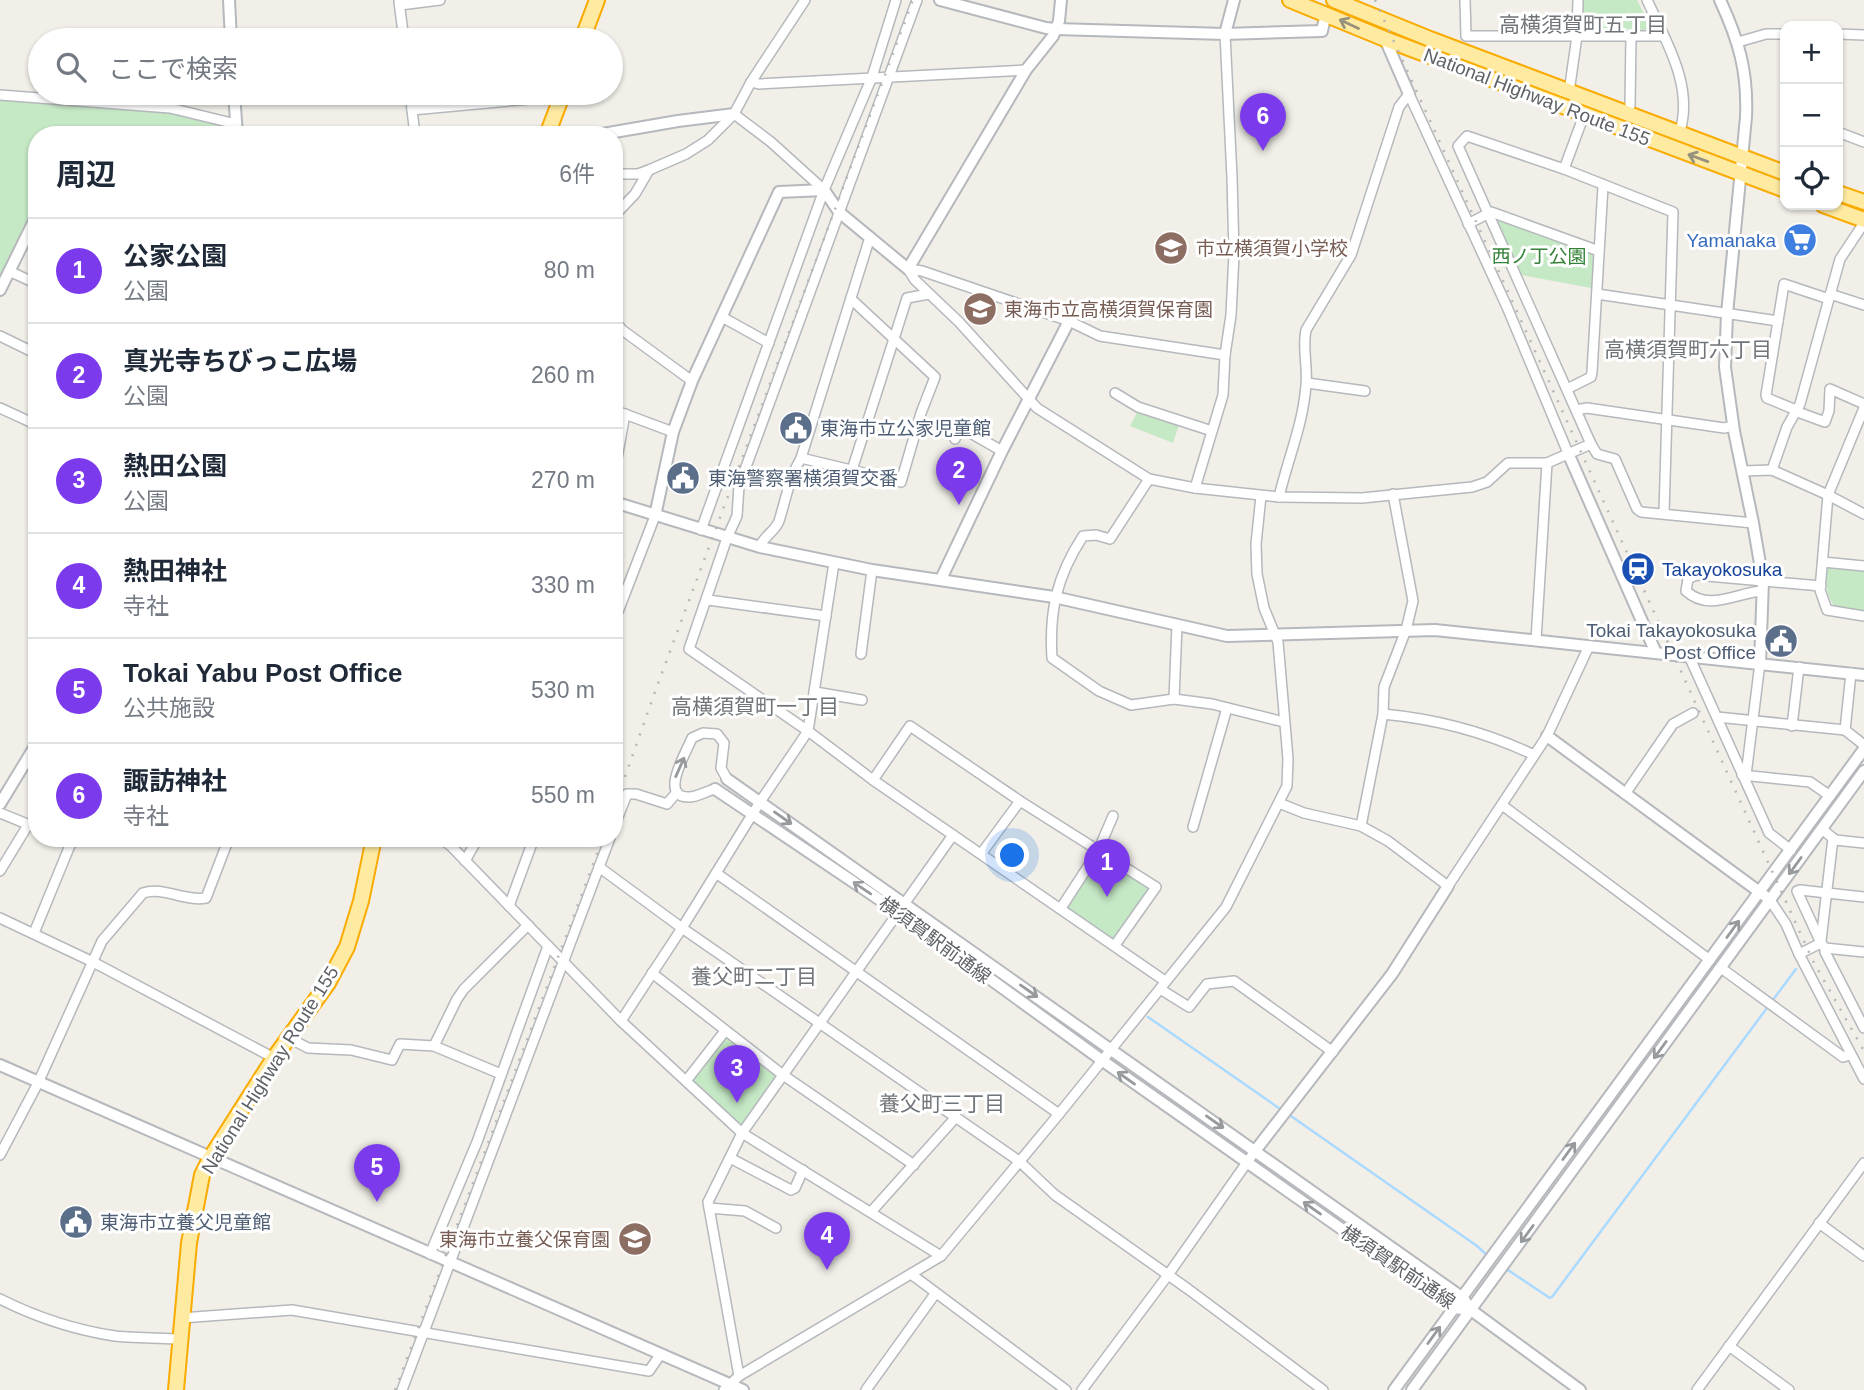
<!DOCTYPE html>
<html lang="ja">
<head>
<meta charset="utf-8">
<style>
	:root { --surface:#fff; --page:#f2f2f3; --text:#1f2937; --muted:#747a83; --line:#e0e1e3; --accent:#7c3aed }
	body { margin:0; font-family:Arial,"Noto Sans JP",sans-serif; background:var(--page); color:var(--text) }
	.controls { position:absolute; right:21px; top:21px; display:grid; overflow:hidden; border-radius:14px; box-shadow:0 2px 5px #0004 }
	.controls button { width:63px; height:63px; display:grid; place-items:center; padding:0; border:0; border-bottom:2px solid var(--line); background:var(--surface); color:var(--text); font:35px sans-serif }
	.you { position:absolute; left:1013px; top:856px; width:24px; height:24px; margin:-18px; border:5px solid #fff; border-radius:50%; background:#1a73e8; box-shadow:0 0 0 10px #1a73e833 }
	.badge { display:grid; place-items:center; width:46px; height:46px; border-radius:50%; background:var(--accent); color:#fff; font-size:23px; font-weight:700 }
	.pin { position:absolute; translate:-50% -58px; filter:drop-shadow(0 2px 4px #0008) }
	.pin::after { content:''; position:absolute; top:37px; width:24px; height:21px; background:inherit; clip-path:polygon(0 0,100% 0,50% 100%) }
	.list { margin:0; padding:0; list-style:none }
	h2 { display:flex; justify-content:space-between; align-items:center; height:91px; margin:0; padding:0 28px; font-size:30px }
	h2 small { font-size:23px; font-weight:400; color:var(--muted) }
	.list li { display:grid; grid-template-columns:46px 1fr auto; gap:21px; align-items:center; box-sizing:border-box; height:105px; padding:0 28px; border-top:2px solid var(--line) }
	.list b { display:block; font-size:26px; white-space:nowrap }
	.list p { margin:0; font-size:23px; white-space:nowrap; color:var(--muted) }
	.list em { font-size:23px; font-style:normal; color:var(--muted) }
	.icon { flex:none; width:38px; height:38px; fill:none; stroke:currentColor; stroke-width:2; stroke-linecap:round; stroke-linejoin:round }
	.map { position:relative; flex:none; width:1864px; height:1390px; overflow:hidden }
	.search { position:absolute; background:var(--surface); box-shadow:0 2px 5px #0004; left:28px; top:28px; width:595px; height:77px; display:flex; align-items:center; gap:18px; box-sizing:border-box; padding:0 24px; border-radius:38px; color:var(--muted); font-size:26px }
	.panel { position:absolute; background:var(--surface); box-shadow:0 2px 5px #0004; left:28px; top:126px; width:595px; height:721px; border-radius:28px }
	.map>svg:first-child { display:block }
</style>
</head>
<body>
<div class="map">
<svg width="1864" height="1390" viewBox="0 0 1864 1390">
	<rect width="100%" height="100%" fill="#f1efe8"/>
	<g fill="#c5e8c5">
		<polygon points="1581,0 1637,0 1652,30 1583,29"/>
		<polygon points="0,97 170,108 218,120 223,135 37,135 37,203 32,209 0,284"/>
		<polygon points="1501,219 1593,252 1595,256 1594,286 1591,288 1522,275 1498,222"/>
		<polygon points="1140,407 1180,422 1173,443 1130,426"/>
		<path d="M1827 567 1864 568V611L1835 607C1825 595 1827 582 1827 567Z"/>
		<polygon points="1098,858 1103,858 1148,886 1148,890 1115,938 1111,939 1067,908 1066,904"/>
		<polygon points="723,1038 728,1039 774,1075 775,1080 744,1124 739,1126 692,1082 692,1077"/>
	</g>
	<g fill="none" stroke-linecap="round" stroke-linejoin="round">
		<g stroke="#aadaff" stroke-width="2.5">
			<polyline points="1148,1017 1283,1111"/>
			<polyline points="1288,1114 1477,1246 1488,1256"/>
			<polyline points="1505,1268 1550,1298 1552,1297 1796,969"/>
		</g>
		<g stroke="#b5b8bc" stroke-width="12">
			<g id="minor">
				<polyline points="917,0 739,486 737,516 727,538 689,649 808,731 873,780 1165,981"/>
				<polyline points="1465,0 1466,36 1663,36"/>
				<path d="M1647 0C1666 41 1695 88 1679 134"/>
				<polyline points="399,2 404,40"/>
				<polyline points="400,5 440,0"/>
				<polyline points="1838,34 1864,35"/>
				<polyline points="1738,42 1766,34 1785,34"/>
				<polyline points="751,82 759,84 1026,70"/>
				<polyline points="1569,92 1577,36 1578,0"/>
				<polyline points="410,93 415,135"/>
				<polyline points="0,95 170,108 236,124"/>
				<polyline points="1630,106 1631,36"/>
				<polyline points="412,110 530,99 561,99"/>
				<polyline points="734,114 771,142 824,190"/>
				<polyline points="1838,132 1864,142"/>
				<polyline points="1564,169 1584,115"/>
				<polyline points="614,174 638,174 649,170 686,154 708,140 734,114 751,82 805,0"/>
				<polyline points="614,216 635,194 649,170"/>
				<polyline points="1468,224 1491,212 1599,251"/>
				<polyline points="908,269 915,280 959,322 1037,408 1149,479 1195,488 1279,497 1362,498 1472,487 1487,482 1508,463 1547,463 1591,444"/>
				<polyline points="908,269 922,271 1069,321 1100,336 1225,355"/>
				<polyline points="9,271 37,284"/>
				<polyline points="1597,294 1778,321 1784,284 1829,299"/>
				<polyline points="1830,294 1864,305"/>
				<polyline points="722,317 769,343"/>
				<polyline points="1778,321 1766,395 1767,398 1796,410"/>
				<polyline points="614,324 692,381"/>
				<polyline points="0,336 37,354"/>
				<polyline points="614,344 620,327"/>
				<polyline points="1307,383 1365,391"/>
				<polyline points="1567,389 1591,377 1592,372 1603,186"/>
				<polyline points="1115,393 1138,407 1212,431"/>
				<polyline points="0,408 37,425"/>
				<polyline points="1864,408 1828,495 1820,590 1827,610 1864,616"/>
				<polyline points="614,410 673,432"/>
				<polyline points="1576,410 1587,408 1724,428 1733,426"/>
				<polyline points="1795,411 1825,422 1829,411 1830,389 1864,404"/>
				<polyline points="955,439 960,427 1002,451"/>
				<polyline points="801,458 901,482 921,413 935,377 851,299"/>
				<polyline points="852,470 907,298 929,294"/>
				<polyline points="1772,470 1787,427 1800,404 1840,259 1864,223"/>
				<polyline points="1743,471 1772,470 1828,495 1864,514"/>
				<polyline points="614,475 625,414"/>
				<path d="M1149 479 1110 539 1096 535 1083 536C1057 576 1049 610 1052 658L1099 691 1131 705 1174 699 1212 704 1284 722"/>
				<polyline points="1195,488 1223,395 1225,355 1231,315 1234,254 1232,177 1225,34"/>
				<path d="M1279 497C1288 458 1303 425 1306 385 1308 366 1302 348 1306 330L1351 255 1399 107 1409 94 1507 307 1568 453"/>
				<polyline points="1664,513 1673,212 1564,169 1467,136 1458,146 1591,444 1597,454 1615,459 1637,509 1641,512 1753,523"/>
				<polyline points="701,530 824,190 872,77 896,0"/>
				<path d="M760 547C763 536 775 532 779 521 786 499 789 478 801 458L870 237"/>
				<polyline points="1823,562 1864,566"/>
				<path d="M1762 591C1735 593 1709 612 1686 591L1688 579 1696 575 1821 586"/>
				<polyline points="708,600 826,616"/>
				<polyline points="614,622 655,516"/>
				<polyline points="1536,640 1547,463"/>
				<polyline points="861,654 872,570"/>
				<polyline points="1689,656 1769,833 1791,850"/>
				<polyline points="1851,673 1845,730 1864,745"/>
				<polyline points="815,692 862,700"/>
				<polyline points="1174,699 1177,625"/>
				<path d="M1383 714C1436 719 1486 732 1534 755"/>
				<polyline points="1717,717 1845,730"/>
				<polyline points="1792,726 1799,667"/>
				<polyline points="1742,775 1810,782 1830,796"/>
				<polyline points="1746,775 1760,663"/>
				<polyline points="873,780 910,726 1020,801 1156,887 1115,945"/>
				<path d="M715 789C707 791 697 797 689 797 658 798 687 751 692 738L703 733 717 734 724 743 721 768 727 779"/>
				<polyline points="1625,794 1673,724 1693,713"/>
				<polyline points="1279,803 1304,813 1361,826 1388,841 1448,886 1547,736 1589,646"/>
				<polyline points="1502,805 1710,960"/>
				<polyline points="0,813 37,828"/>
				<polyline points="1361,826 1383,714 1384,687 1406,630 1413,601 1393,494"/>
				<polyline points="614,827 627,794 636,794 667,804 677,792"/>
				<polyline points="1193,827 1227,708"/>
				<polyline points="1822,829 1835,840 1864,843"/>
				<polyline points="60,838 72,843"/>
				<polyline points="440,838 451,846 621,1021 742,1133 941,1256"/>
				<polyline points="981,854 1020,801"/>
				<polyline points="465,861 478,838"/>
				<polyline points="599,867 682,928 1019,1161 1055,1195 1188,1289 1323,1390"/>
				<polyline points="0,871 28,825"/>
				<polyline points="716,873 1059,1114"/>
				<polyline points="1770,900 1786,924 1799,954 1864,1079"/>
				<polyline points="509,906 534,838"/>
				<polyline points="1061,908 1098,851 1113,816"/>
				<polyline points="0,918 93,962 274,1058"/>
				<polyline points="34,933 73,838"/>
				<polyline points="1821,941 1833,838"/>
				<polyline points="1821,943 1797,891 1800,890 1864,897"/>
				<polyline points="1825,948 1825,952 1864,1028"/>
				<polyline points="1799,954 1821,943 1825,948 1864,952"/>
				<polyline points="1721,968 1843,1057 1850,1055"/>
				<polyline points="652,973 783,1075 914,1165"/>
				<polyline points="1160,989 1189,1007 1207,984 1234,981 1333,1052"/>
				<polyline points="621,1021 682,928 760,802 808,731 834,563"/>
				<polyline points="289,1038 308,1048 351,1050 392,1060 400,1044 434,1046 501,1074"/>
				<polyline points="434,1046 457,999 464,989 528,925"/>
				<polyline points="686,1081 725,1031"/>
				<path d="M0 1155 38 1083 102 941 143 893C163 886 185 902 206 898L229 838"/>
				<polyline points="730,1158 791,1190 795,1188 803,1170"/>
				<polyline points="709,1208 745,1211 776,1228"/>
				<polyline points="871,1212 956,1117"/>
				<polyline points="1819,1223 1864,1256"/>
				<polyline points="430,1254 477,1142 548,946"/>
				<polyline points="911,1274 1066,1390"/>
				<path d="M0 1299C36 1317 75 1330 115 1336 136 1338 159 1338 180 1339"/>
				<polyline points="181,1318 292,1310 649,1371 660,1355"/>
				<polyline points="1729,1346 1789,1390"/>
				<polyline points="739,1376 708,1202 742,1133 953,835"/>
				<polyline points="402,1390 610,838"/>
				<polyline points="724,1390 739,1376 941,1256 1059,1114 1226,907 1287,786 1288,759 1278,642 1264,608 1257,574 1256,544 1261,496"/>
				<polyline points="866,1390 935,1294"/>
				<polyline points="1082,1390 1168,1275 1255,1151"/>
				<polyline points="1697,1390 1864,1163"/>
			</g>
		</g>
		<g stroke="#b5b8bc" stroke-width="14">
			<g id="tertiary">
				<polyline points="229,0 231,40"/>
				<polyline points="940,0 1046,28 1056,29 1225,34 1322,31 1326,13"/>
				<path d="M1720 0C1739 41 1748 72 1746 117L1727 314 1725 367 1734 431 1753 523 1763 581 1760 663"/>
				<polyline points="1225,34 1234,0"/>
				<polyline points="1385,39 1409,94"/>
				<polyline points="234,93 237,135"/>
				<polyline points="597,135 678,121 734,114"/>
				<polyline points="0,290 37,215"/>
				<polyline points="1568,453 1656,653"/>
				<polyline points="614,502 760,547 872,570 1054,597 1227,636 1435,630 1864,675"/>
				<polyline points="655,516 673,432 692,381 779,192 824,190 839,212 908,269 1026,70 1053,36 1059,21 1061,0"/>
				<polyline points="941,579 1002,451 1069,321"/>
				<polyline points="1547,736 1765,896"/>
				<polyline points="727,779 1463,1298 1471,1310 1580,1390"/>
				<polyline points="715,789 898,912 1103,1061 1454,1308 1471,1310"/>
				<polyline points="0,804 37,743"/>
				<polyline points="0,1065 743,1390"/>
				<polyline points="1255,1151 1392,974 1448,886"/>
				<polyline points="1394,1390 1864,749"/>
				<polyline points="1412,1390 1864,771"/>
			</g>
		</g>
		<g stroke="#f9ab00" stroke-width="18">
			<g id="trunk">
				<polyline points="1290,0 1385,39 1785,190"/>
				<polyline points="1334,0 1430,39 1785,173"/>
				<polyline points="582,40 597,0"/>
				<polyline points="547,135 563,93"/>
				<polyline points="1838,193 1864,202"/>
				<polyline points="1823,205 1864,220"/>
				<polyline points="176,1390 189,1243 202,1175 211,1157 274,1058 328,983 347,947 361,901 374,838"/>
			</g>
		</g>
		<use href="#minor" stroke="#fff" stroke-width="9"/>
		<use href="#tertiary" stroke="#fff" stroke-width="10"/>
		<use href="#trunk" stroke="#feeaa1" stroke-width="14"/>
		<g stroke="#b6b7b8" stroke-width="2.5" stroke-dasharray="2 9" stroke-linecap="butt">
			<polyline points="1375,0 1813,961 1864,1051"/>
			<polyline points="614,808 656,689 913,0"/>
			<polyline points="395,1390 603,838"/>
		</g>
	</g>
	<defs><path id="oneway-shaft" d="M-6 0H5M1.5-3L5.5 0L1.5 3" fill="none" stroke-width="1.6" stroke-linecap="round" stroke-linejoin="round" transform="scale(1.75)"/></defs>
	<g stroke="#97927c">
		<use href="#oneway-shaft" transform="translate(1349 24) rotate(-155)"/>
		<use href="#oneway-shaft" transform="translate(1698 158) rotate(-160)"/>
	</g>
	<g stroke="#979a9d">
		<use href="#oneway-shaft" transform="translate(680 767) rotate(-66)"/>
		<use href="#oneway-shaft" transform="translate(783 818) rotate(35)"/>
		<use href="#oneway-shaft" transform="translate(1795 866) rotate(126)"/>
		<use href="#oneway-shaft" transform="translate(862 888) rotate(-146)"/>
		<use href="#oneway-shaft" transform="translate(1733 929) rotate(-54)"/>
		<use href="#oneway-shaft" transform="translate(1029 991) rotate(35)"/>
		<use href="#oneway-shaft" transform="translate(1660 1050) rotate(126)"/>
		<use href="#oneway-shaft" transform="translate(1126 1078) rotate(-145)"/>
		<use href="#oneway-shaft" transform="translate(1215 1122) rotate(35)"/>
		<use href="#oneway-shaft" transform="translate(1569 1151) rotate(-54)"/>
		<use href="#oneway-shaft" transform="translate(1312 1208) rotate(-145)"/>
		<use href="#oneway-shaft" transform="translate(1527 1234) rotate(126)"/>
		<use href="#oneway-shaft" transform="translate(1434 1335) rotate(-54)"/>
	</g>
	<defs>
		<g id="supermarket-disc" transform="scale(1.75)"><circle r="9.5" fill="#3f7fe0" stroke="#fff"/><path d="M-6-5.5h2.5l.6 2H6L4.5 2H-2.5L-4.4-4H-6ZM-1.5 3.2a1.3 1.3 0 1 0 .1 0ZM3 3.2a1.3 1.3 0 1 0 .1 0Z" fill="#fff"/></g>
		<g id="school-disc" transform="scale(1.75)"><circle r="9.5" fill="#8d6e63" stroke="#fff"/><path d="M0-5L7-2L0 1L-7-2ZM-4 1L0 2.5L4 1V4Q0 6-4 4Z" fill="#fff"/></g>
		<g id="civic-disc" transform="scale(1.75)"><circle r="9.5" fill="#5c6f8a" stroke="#fff"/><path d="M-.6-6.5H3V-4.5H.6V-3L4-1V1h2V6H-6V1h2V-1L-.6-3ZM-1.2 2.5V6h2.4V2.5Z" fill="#fff"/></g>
		<g id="station-disc" transform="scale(1.75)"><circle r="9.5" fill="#1a4fb4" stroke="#fff"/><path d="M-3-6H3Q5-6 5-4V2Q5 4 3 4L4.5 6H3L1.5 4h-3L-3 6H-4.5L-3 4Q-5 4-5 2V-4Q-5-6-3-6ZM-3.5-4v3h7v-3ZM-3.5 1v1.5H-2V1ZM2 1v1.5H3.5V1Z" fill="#fff"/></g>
	</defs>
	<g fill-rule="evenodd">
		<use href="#supermarket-disc" x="1800" y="240"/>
		<use href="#school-disc" x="1171" y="248"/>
		<use href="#school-disc" x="980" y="309"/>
		<use href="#civic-disc" x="796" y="428"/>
		<use href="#civic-disc" x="683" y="478"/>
		<use href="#station-disc" x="1638" y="569"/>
		<use href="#civic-disc" x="1781" y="641"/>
		<use href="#civic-disc" x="76" y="1222"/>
		<use href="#school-disc" x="635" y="1239"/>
	</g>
	<g text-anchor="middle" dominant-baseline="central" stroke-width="6" stroke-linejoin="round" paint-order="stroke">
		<g font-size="19" fill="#5f6368" stroke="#fff">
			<text transform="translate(1537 97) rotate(21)">National Highway Route 155</text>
			<text transform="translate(935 940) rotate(36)">横須賀駅前通線</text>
			<text transform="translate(270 1070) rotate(-58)">National Highway Route 155</text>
			<text transform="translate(1398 1267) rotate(34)">横須賀駅前通線</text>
		</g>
		<g font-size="19" fill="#366cbe" stroke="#fff" text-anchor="end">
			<text x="1776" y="240">Yamanaka</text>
		</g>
		<g font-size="19" fill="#785e54" stroke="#fff" text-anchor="start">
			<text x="1196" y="248">市立横須賀小学校</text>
			<text x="1004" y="309">東海市立高横須賀保育園</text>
			<text x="610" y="1239" text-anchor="end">東海市立養父保育園</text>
		</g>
		<g font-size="19" fill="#348238" stroke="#fff">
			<text x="1539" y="256">西ノ丁公園</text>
		</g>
		<g font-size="19" fill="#4e5e75" stroke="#fff" text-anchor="start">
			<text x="820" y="428">東海市立公家児童館</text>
			<text x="708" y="478">東海警察署横須賀交番</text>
			<text x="1756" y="630" text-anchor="end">Tokai Takayokosuka<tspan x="1756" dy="22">Post Office</tspan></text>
			<text x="100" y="1222">東海市立養父児童館</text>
		</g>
		<g font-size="19" fill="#164399" stroke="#fff" text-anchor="start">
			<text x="1662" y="569">Takayokosuka</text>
		</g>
		<g font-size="21" fill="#70757a" stroke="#fff">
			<text x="1583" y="24">高横須賀町五丁目</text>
			<text x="1688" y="349">高横須賀町六丁目</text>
			<text x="755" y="706">高横須賀町一丁目</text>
			<text x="754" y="976">養父町二丁目</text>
			<text x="942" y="1103">養父町三丁目</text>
		</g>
	</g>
</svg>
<div class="controls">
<button>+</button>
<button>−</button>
<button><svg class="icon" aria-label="locate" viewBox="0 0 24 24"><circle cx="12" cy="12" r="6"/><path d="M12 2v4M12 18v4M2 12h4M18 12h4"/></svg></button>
</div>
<div class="you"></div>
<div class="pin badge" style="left:1107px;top:897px">1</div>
<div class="pin badge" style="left:959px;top:505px">2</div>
<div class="pin badge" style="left:737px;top:1103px">3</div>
<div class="pin badge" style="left:827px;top:1270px">4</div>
<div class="pin badge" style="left:377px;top:1202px">5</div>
<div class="pin badge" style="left:1263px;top:151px">6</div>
<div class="search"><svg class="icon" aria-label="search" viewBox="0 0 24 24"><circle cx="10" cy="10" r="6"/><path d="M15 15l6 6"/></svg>ここで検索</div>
<section class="panel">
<h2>周辺<small>6件</small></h2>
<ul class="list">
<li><span class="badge">1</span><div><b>公家公園</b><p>公園</p></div><em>80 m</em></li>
<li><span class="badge">2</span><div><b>真光寺ちびっこ広場</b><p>公園</p></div><em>260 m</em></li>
<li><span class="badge">3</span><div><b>熱田公園</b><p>公園</p></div><em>270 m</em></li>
<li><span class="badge">4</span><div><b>熱田神社</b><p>寺社</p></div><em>330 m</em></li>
<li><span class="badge">5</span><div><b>Tokai Yabu Post Office</b><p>公共施設</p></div><em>530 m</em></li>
<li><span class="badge">6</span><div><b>諏訪神社</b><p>寺社</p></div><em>550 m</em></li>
</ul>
</section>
</div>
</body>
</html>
